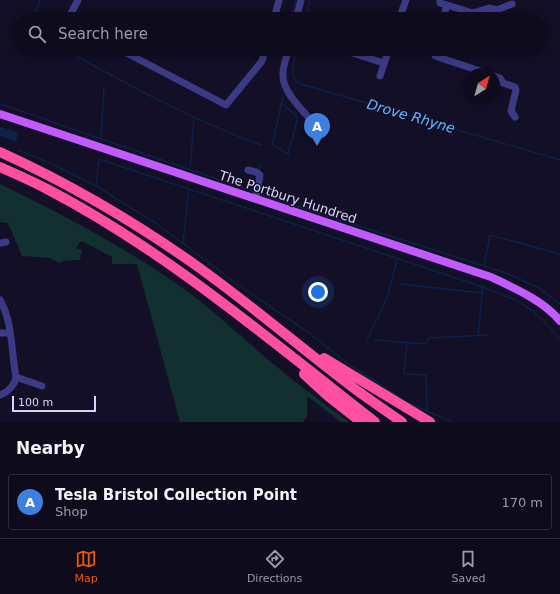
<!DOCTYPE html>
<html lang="en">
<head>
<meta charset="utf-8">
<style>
	:root { --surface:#0e0b1c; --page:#1c1929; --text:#f1f3f6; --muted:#9b9ba3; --line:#2e2b3b; --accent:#ea580c }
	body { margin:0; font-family:"DejaVu Sans",sans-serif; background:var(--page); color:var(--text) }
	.compass { position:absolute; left:464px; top:68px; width:36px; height:36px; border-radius:50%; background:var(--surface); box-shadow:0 2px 6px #0003; rotate:37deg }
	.scale { position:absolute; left:12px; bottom:10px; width:84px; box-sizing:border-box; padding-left:4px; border:2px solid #d9d4ff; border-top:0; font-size:11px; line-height:14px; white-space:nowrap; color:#d9d4ff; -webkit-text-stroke:3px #130f26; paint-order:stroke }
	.you { position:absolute; left:318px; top:292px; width:14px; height:14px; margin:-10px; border:3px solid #fff; border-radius:50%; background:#1a73e8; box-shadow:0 0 0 6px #1a73e833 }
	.badge { display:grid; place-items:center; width:26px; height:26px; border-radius:50%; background:var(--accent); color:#fff; font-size:13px; font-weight:700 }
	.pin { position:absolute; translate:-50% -33px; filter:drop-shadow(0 1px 2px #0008) }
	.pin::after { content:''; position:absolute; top:21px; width:14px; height:12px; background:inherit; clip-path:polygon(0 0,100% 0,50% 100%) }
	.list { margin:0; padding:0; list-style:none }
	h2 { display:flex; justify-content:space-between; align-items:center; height:52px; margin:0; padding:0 16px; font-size:17px }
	h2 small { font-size:13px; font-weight:400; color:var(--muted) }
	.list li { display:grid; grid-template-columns:26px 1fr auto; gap:12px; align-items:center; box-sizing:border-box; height:56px; margin:0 8px 8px; padding:0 8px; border:1px solid var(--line); border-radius:4px }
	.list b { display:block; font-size:15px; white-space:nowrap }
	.list p { margin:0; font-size:13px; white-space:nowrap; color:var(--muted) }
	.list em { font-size:13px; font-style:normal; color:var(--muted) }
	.icon { flex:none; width:22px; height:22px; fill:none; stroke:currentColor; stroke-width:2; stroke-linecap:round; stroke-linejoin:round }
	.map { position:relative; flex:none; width:560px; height:422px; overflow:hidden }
	.search { position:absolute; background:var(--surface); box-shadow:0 2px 6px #0003; left:12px; right:12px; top:12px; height:44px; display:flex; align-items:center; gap:10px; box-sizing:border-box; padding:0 14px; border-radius:22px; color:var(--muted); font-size:15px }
	.sheet { height:116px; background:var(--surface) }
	nav { display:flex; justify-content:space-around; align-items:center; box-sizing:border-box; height:56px; border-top:1px solid var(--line); background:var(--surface); font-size:11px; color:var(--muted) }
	nav a { display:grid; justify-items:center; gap:2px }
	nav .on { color:var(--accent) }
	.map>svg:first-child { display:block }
</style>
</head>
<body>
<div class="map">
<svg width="560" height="422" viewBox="0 0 560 422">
	<rect width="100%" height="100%" fill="#130f26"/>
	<path fill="#12302f" d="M0 184C66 216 132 251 191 294 217 314 240 336 265 357 292 380 320 401 349 422H341L307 396V416L303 422H180L137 264H112V257L82 241 80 242 76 248 82 250 80 260 62 261 60 263 49 258 22 256 8 223 0 222Z"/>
	<polygon fill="#0c2248" points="0,127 18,132 16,142 0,136"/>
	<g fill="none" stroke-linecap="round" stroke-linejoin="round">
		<g stroke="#0c2248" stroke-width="1.5">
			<polyline points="33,19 40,0"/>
			<polyline points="291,19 296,0"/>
			<polyline points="305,19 310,0"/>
			<path d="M64 49C128 85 192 120 261 145"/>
			<path d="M298 49C294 61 288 73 298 83L560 160"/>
			<polyline points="282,61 284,49"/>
			<polyline points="281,103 296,115 297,121 288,154 273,145 273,142 283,96"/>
			<polyline points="0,104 255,192"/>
			<polyline points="101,139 104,87"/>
			<polyline points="18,150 52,164 96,186 157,224 237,284 308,332 347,363 406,402 452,422"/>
			<polyline points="190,169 194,119"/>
			<polyline points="259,171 260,164"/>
			<path d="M96 186 99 159 483 287C493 291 503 295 513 299 531 307 549 324 560 340"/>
			<polyline points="259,194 506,273 539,288 560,304"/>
			<polyline points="183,243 189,189"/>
			<polyline points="484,266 490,235 560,254"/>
			<polyline points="400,284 482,293"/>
			<polyline points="478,335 483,287"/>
			<polyline points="367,340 387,298 397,260"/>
			<polyline points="376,340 425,344 428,338 488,335"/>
			<polyline points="407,343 404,371 404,374 426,375 427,411"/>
		</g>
		<g stroke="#3d3a85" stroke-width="7">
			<polyline points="440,0 440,3 447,5"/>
			<polyline points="68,19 78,0"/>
			<polyline points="274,19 279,0"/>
			<polyline points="296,19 301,0"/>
			<polyline points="399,19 406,0"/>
			<polyline points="443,19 447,5 473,13 489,8 497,10 512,4"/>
			<polyline points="119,49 226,105 258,66 262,61 265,49"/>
			<path d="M289 49C286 58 282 68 283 77 284 92 299 106 308 117"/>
			<polyline points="434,49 435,56 489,74"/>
			<polyline points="346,51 384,63"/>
			<polyline points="380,76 389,49"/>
			<polyline points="494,76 500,78 503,83 515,87 516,90 511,111 515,117"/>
			<polyline points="248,170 256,172 260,175 256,198"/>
			<polyline points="0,243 6,242"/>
			<path d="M0 300C13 322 11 352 16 377L42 386"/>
			<polyline points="0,333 9,333"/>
			<path d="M0 395C8 392 15 385 16 377"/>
		</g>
		<path stroke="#c25bff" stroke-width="8" d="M0 114 491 277C514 288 544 301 560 321"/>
		<g stroke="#ff4fa3" stroke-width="10">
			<path d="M0 152C68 183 133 221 194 264 249 303 301 348 355 389 370 400 386 411 402 422"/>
			<path d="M0 167C16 174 32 181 47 189 166 251 270 340 375 422"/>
			<polyline points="324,358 430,422"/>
			<polyline points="304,374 328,396 361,422"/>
		</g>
	</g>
	<g text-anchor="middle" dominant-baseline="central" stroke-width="3" stroke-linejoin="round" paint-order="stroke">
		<g font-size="13" fill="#d9d4ff" stroke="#130f26">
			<text transform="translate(288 197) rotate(18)">The Portbury Hundred</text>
		</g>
		<g font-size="14" font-style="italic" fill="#62b6ff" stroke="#130f26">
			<text transform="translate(411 116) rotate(16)">Drove Rhyne</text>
		</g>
	</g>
</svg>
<svg class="compass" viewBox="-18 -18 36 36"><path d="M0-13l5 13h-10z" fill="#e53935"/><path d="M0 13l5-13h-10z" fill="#9b9ba3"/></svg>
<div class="scale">100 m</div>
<div class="you"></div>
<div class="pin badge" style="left:317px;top:146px;background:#3f7fe0">A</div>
<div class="search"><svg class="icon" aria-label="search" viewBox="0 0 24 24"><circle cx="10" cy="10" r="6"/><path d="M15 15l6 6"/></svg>Search here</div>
</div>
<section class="sheet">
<h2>Nearby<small></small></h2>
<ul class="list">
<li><span class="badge" style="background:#3f7fe0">A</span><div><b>Tesla Bristol Collection Point</b><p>Shop</p></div><em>170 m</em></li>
</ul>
</section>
<nav>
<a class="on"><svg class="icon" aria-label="map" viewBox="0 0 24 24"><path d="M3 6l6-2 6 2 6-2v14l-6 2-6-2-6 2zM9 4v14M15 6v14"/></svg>Map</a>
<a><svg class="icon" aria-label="directions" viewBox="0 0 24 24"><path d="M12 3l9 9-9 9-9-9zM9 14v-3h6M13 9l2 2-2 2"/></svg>Directions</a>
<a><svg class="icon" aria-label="saved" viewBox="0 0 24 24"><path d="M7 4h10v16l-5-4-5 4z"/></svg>Saved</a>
</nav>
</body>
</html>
